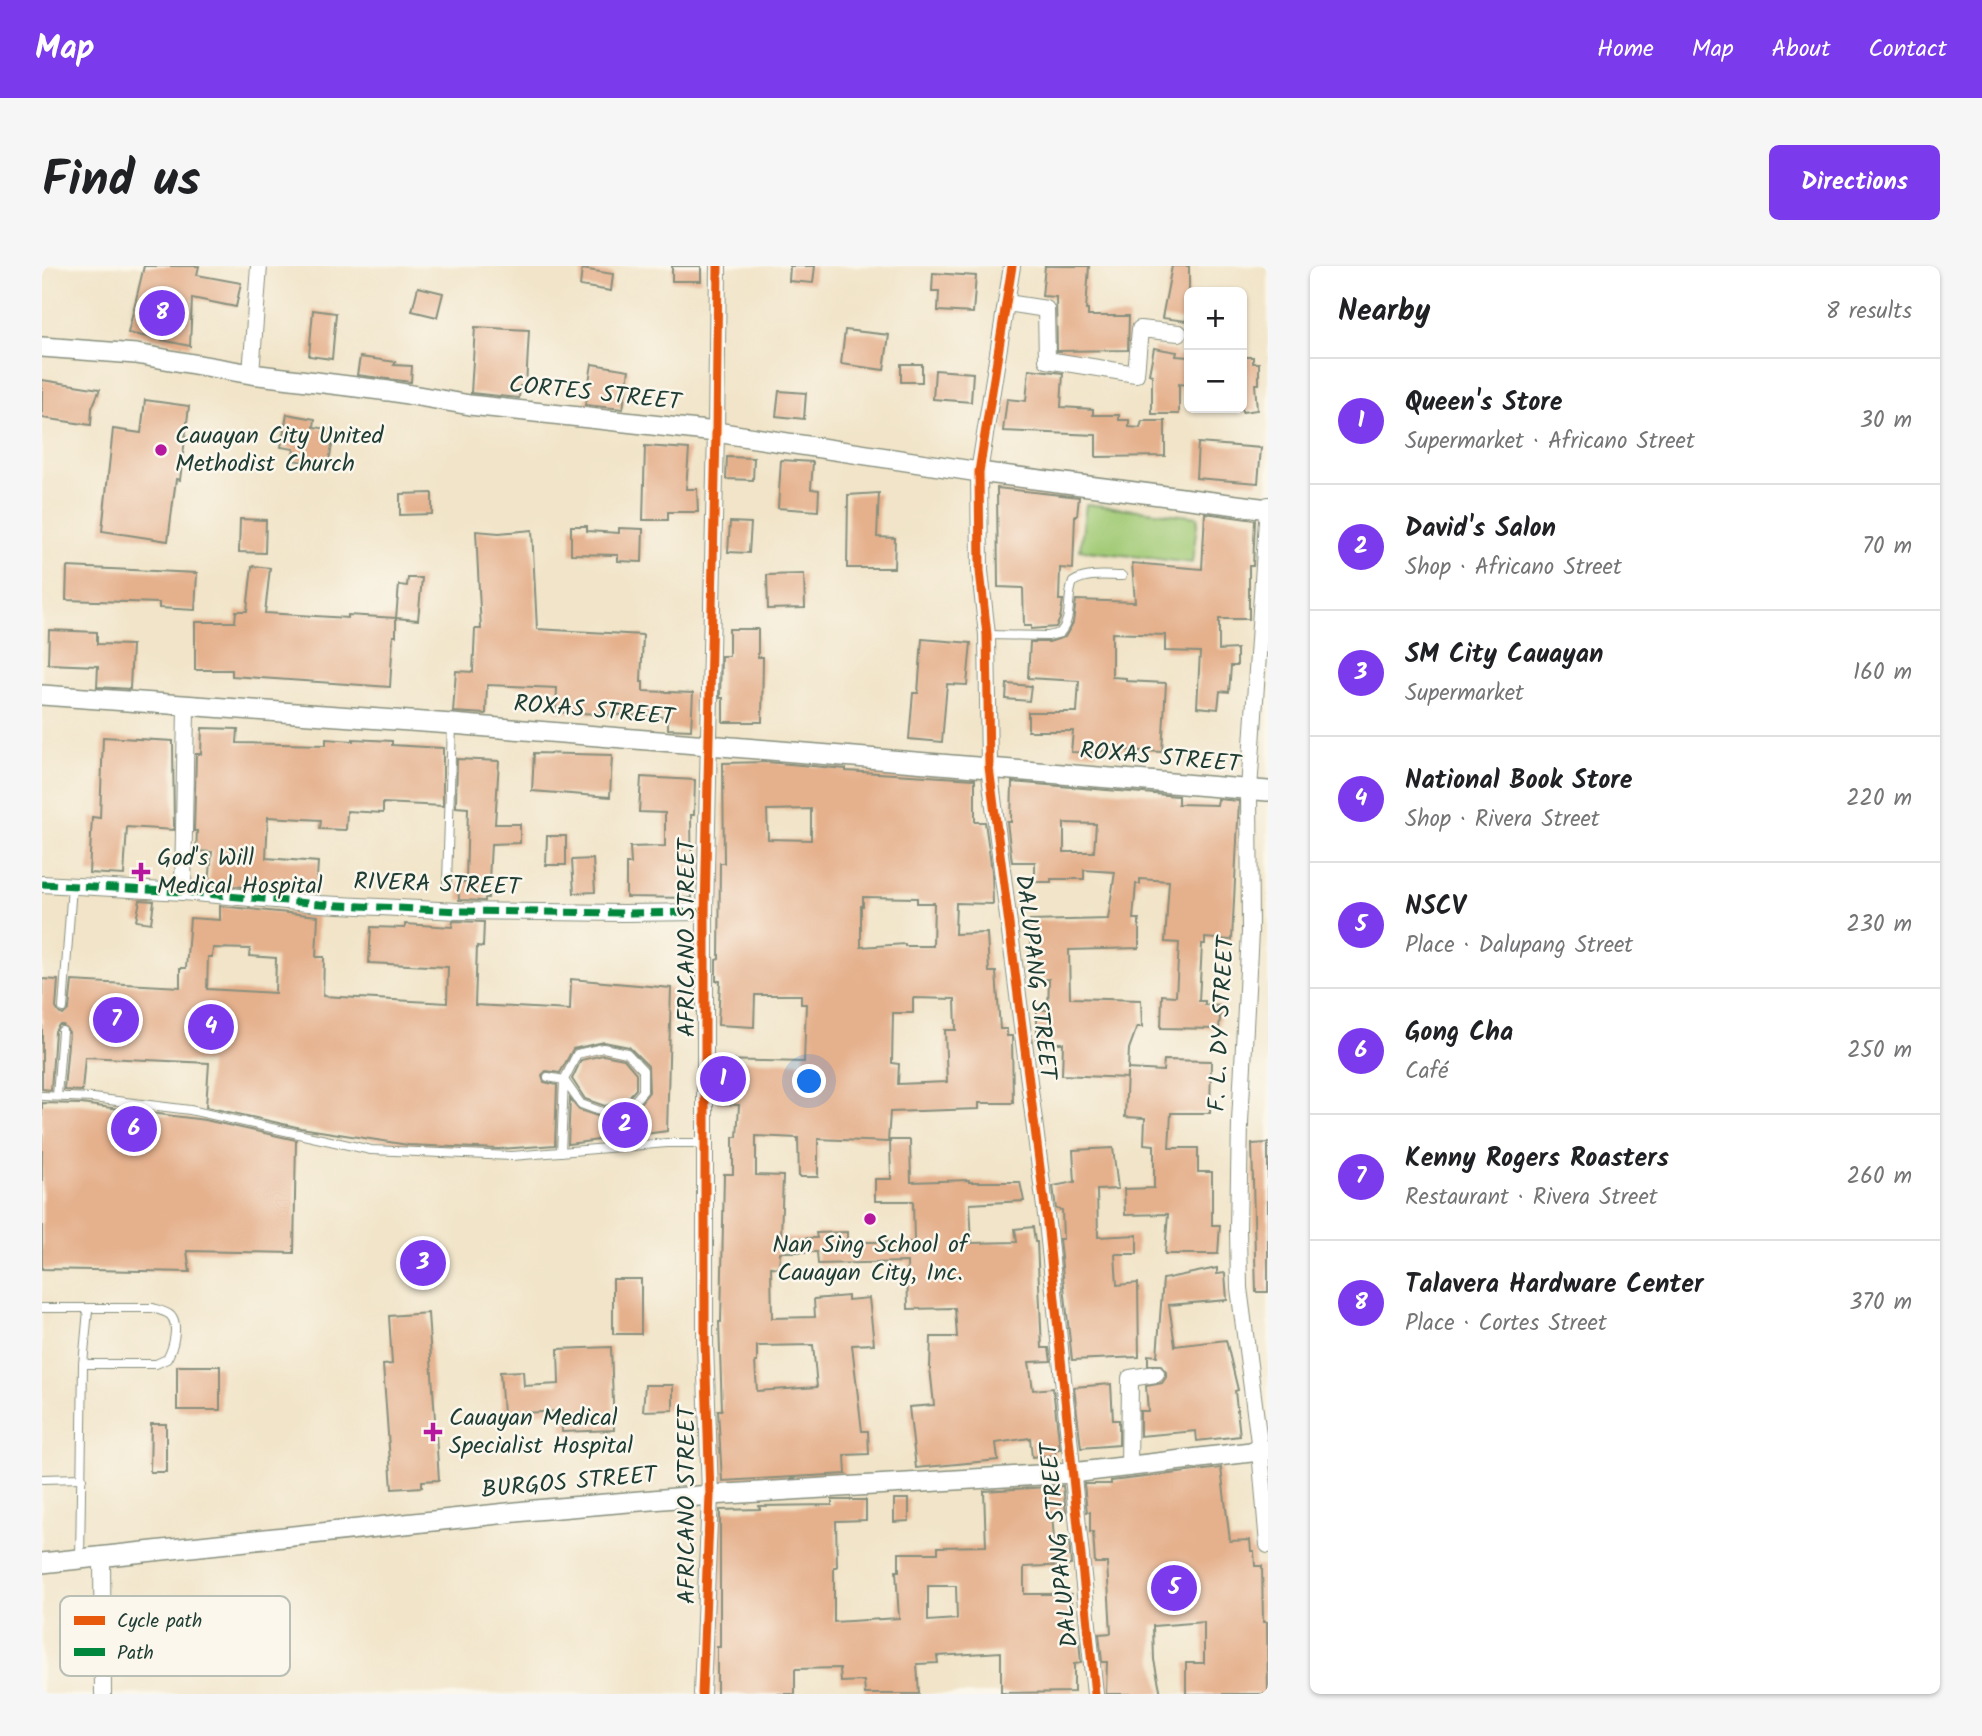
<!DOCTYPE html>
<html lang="en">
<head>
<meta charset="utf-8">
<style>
	:root { --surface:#fff; --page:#f6f6f6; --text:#202124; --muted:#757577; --line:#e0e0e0; --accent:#7c3aed }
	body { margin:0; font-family:Kalam,sans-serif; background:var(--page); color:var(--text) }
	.controls { position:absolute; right:21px; top:21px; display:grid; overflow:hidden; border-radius:10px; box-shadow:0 2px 5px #0004 }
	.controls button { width:63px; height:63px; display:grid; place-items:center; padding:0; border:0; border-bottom:2px solid var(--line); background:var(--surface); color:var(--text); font:35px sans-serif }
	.you { position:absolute; left:768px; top:816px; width:24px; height:24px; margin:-18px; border:5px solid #fff; border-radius:50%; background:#1a73e8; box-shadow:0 0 0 10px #1a73e833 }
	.badge { display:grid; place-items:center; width:46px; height:46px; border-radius:50%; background:var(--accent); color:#fff; font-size:23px; font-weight:700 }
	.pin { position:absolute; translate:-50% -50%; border:4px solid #fff; box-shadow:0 2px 7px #0006 }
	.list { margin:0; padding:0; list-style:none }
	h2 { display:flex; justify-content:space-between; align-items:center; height:91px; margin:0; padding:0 28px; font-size:30px }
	h2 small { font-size:23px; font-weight:400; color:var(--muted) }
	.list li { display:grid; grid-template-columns:46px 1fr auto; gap:21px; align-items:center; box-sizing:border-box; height:126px; padding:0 28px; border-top:2px solid var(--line) }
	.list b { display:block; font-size:26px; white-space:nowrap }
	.list p { margin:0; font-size:23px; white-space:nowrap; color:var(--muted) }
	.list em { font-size:23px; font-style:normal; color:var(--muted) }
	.map { position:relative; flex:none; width:1226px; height:1428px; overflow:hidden; border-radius:10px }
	header { display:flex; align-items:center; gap:42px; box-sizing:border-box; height:98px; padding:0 35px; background:var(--accent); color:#fff }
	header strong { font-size:33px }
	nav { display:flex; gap:38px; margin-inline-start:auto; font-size:24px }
	.intro { display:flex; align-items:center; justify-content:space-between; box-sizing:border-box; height:168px; padding:0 42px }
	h1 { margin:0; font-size:49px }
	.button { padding:18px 32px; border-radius:10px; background:var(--accent); color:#fff; font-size:24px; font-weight:700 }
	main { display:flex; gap:42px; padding:0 42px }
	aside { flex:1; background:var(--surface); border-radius:10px; box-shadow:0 2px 5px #0004 }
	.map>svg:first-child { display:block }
</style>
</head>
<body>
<header>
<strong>Map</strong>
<nav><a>Home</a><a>Map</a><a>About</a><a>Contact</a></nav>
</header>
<div class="intro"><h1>Find us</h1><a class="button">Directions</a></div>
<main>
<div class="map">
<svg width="1226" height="1428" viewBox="0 0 1226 1428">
	<rect width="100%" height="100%" fill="#fbf7ec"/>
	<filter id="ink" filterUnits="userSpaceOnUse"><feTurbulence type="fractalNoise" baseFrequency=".0143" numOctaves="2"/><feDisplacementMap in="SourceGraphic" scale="14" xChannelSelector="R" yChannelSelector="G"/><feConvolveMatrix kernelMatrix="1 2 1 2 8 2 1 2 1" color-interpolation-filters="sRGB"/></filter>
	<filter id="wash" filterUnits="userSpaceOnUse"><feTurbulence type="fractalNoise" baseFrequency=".00686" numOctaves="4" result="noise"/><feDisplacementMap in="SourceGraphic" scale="28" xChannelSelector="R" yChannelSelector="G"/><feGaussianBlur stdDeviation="1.57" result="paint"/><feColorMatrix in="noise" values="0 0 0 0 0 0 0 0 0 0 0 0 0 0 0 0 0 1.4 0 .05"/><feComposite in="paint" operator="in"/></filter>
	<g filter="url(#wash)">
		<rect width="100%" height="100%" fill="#f1e4c8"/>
		<polygon fill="#a3cb77" stroke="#618456" stroke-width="2" points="1044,238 1156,251 1150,297 1038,284"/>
		<g id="blocks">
			<g fill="#e5b08c" fill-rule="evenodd">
				<polygon points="102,0 157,0 155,9 199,17 194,41 150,32 148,80 86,67"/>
				<rect x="630" y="0" width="29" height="15"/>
				<polygon points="748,0 773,0 771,17 747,15"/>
				<polygon points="1003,0 1047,0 1044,44 1046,44 1046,50 1087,50 1086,84 1015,85 1014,31 1000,30"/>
				<polygon points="1130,0 1147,0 1147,35 1144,55 1120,52"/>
				<polygon points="540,3 571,8 569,25 538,20"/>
				<polygon points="891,7 934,10 931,47 896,45 897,25 890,25"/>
				<polygon points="376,21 401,27 395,51 370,45"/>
				<polygon points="271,44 294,47 290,93 267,90"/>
				<polygon points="433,61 487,64 484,121 478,120 477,132 429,127"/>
				<polygon points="803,64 847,69 842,104 799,98"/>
				<polygon points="1112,82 1135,86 1134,90 1147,91 1147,119 1137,118 1137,148 1110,148 1110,109 1107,108"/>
				<polygon points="318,91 354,96 352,99 370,100 369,116 315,109"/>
				<polygon points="1200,91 1211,91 1211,97 1217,97 1217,118 1213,118 1215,144 1200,146"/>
				<polygon points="550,98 587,104 581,143 543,139"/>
				<rect x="859" y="98" width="21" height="18"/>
				<polygon points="987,103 1021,107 1019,141 1051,143 1051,149 1077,149 1077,154 1087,154 1087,161 1098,162 1100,155 1123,155 1123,190 1054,191 1054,169 961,165 965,133 984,135"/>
				<polygon points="893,104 931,107 929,136 891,133"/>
				<polygon points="0,114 58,123 50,142 49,159 0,152"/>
				<polygon points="737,125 764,127 762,153 734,150"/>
				<polygon points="103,134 147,140 138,214 134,213 126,275 60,265 71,163 99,167"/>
				<polygon points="245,148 273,153 272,161 293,164 286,200 250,194 252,183 239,181"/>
				<polygon points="1156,177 1219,182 1216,217 1154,212"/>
				<polygon points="603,180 647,183 644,223 655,223 656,246 626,246 626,254 601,254"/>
				<polygon points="685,191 712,192 711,214 684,213"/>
				<polygon points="739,194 771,196 769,223 777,224 776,245 736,242"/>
				<polygon points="955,222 1037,231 1035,250 1033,250 1031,303 1018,302 1017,334 1021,334 1018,353 1014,361 989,363 989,360 982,360 981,322 956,321"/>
				<polygon points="390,227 390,248 358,249 358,228"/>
				<polygon points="837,227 835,271 853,272 852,302 805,302 806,229"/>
				<polygon points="1163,247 1213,254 1211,300 1207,300 1207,353 1177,353 1177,384 1195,383 1195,400 1189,400 1187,426 1178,425 1176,443 1155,441 1158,386 1123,385 1123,369 1070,367 1070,411 1084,412 1084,415 1124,417 1120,486 1080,484 1055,485 1055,487 1029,486 1031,465 986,465 986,446 1035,446 1037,415 986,412 988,376 1007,376 1023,371 1031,357 1034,334 1093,336 1090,297 1160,303"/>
				<polygon points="198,253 224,254 223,287 197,286"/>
				<polygon points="688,256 709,257 707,287 686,286"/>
				<polygon points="529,260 545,260 545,265 577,267 577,262 601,263 600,296 576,295 576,289 529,288"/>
				<polygon points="490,264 495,363 601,369 599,416 601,416 601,425 651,427 649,464 626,463 626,451 514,446 515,422 445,419 444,448 411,446 414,405 431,406 433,363 439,363 434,265 457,267"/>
				<polygon points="210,300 228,302 223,347 306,352 306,349 354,352 354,370 351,370 348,421 190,410 190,404 153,404 153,356 193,356 194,345 205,345"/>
				<polygon points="25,301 155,307 153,344 117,342 117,337 24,334"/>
				<polygon points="762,308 763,342 726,343 725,309"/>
				<polygon points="366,312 380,312 376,354 354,352 357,319 365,320"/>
				<polygon points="687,363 716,363 716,391 721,391 720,456 681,456 681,432 678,432 679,390 687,390"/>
				<polygon points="7,364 55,366 55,378 90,379 88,423 55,421 56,400 6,398"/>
				<polygon points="880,373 929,377 925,419 905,418 900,476 867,473 871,427 876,427"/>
				<polygon points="965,418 989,420 987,435 964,433"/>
				<polygon points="160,462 196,463 195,477 284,479 284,473 311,475 311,473 350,475 350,479 401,482 401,540 341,537 341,547 305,545 304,564 278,563 279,554 226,551 224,592 276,596 274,627 167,618 170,586 154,585 155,565 152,565 154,488 159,488"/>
				<polygon points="61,471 131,475 132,564 85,561 82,609 47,607 50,551 58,552"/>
				<polygon points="492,487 570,489 568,531 490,525"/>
				<polygon points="415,493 457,495 453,558 478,558 478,577 449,578 446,632 443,632 443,635 417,634 416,618 424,615 426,542 414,541"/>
				<path d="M725 496 804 503V505L933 513V556H943L950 605 951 638 914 637 913 668 945 667 947 706H954L958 763H965V770H970L971 837H937V843L848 846 846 876 776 873V911H757L756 872 714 870V909L741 910 739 972H775L774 967 805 966V976H872L871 935H833V913H849L848 874H868L869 916 927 914V916H978L982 935 928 938 930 977 975 976 973 963 991 961 993 976H995L1000 1082H1007L1009 1095 987 1096 991 1124 1011 1122 1018 1183 1013 1184V1189L990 1191 988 1172 954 1177 956 1194 874 1202 867 1141 892 1139 888 1102 889 1071H915L913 1042 866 1043 865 996 776 998 775 986H738L737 1002 729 1001 730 1052 773 1051 772 1033 806 1030V1034L827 1032 832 1078 810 1079 820 1165H826L827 1188 803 1189 804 1208 680 1215 676 1144H680L677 1056H679L682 908H691V871H695L697 839 675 838 676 794 762 796 764 738H759V729H713L712 761 676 759 678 715H674V694L677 693 678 597H682L681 497ZM769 543V574L726 573 725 544ZM821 631 875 632V637H892L891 680H863V678L819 681V640H821ZM871 732 913 733 914 764H903L905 816 856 818 857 798 850 797 851 747H871ZM771 1079 775 1121 715 1125 713 1096H715V1080Z"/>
				<polygon points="599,511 653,514 652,549 649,549 650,632 584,631 584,598 589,598 588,581 623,580 623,547 597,546"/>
				<path d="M970 516 1136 530V538L1175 539 1176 533 1197 535 1190 674 1163 672V678H1160L1157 735H1163V739L1179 740 1177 763 1119 762 1120 729 1134 730 1137 677 1123 676 1127 615 1098 613V618H1094L1091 653H1097V682L1027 684 1028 732 1099 734 1100 761H1095L1087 783 1086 803 1121 805 1122 794 1169 795 1168 847H1129L1127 882H1156V906H1170V959H1178L1176 988H1123L1126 948 1083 949 1082 923 1112 922V879L1102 878 1103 852 1083 851 1085 806V812L1020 809 1021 777H995V744H1006L1007 713 989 714 988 655 1066 653 1073 606 1042 604V613H1009V616H993V596H970L965 556H969ZM1022 557 1054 558 1052 586H1022Z"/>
				<polygon points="505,570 524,570 524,599 504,599"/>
				<polygon points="551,593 553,626 532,627 530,594"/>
				<polygon points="98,634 112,635 109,657 94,655"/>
				<path d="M178 640 276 650 274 691H282L281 730 405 737 406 701 327 697 329 661 363 662V658L410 661 411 655 442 656 441 681 435 680 433 739 528 744 529 713 629 722 625 865 526 878 528 833 537 844 564 853 592 845 607 826 606 800 587 781 562 776 531 783 518 807 504 805 500 809 502 816 515 819 513 879 457 883 366 879 259 862 164 841 167 797 43 791 40 825 22 824 27 766 21 759H17L13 765 9 824 0 823V713L16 714 14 742 17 747 21 749 27 743 30 715 138 721V702H144L148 652 178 654ZM171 682 208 683 207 690 234 692 233 727 165 723 166 691H170Z"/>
				<polygon points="561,789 582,793 594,807 594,823 584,834 563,840 543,833 530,813 539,794"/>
				<polygon points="0,837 39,838 163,854 254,874 252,987 145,985 148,1006 0,1003"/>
				<polygon points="1226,877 1226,1026 1214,1026 1210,878"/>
				<polygon points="1071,882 1076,923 1055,924 1056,971 1095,969 1095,988 1073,988 1075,1019 1096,1017 1097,1091 1030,1094 1017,973 1021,973 1020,944 1014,943 1011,920 1033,916 1031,884"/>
				<polygon points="1175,1002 1175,1008 1183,1007 1185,1034 1127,1039 1133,1080 1184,1074 1196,1124 1193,1125 1198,1170 1155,1175 1154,1165 1098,1170 1098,1145 1106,1145 1104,1120 1120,1117 1124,1111 1124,1106 1118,1099 1106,1099 1106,1089 1115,1090 1121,1013"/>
				<rect x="571" y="1013" width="28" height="55"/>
				<polygon points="386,1047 397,1214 380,1215 380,1221 350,1223 341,1099 350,1098 347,1050"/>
				<polygon points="569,1081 572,1164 520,1166 519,1145 461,1148 458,1106 481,1105 482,1120 517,1118 516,1083"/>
				<rect x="135" y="1100" width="43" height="44"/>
				<polygon points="1069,1118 1071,1154 1077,1154 1077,1179 1039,1182 1032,1121"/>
				<polygon points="603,1119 631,1119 631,1144 601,1145"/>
				<polygon points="109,1158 124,1158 124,1206 108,1206"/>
				<polygon points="1179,1202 1188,1275 1208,1274 1209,1285 1212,1285 1213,1300 1220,1300 1221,1356 1225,1356 1226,1428 1144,1428 1144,1397 1162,1397 1162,1356 1111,1360 1112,1394 1119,1428 1064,1428 1065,1396 1060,1396 1057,1368 1069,1367 1065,1297 1053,1297 1051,1266 1048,1266 1048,1246 1045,1246 1042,1218 1069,1218 1069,1215"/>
				<path d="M1021 1220 1024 1247H1010L1012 1274H1027L1029 1299 982 1301V1328H1029V1375H1037L1039 1397 1032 1398V1426L959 1427V1386L895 1390 896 1397 875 1398 877 1428H823L822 1415 799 1416 798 1402 753 1403V1428H675V1381H678V1244L718 1243 717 1240 790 1239V1234H824V1254L794 1255 795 1301H792V1356L857 1352 854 1305H857V1287H896V1281L944 1280 942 1225ZM886 1320H914L915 1353 886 1355Z"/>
				<polygon points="852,1233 867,1233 867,1255 852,1256"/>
			</g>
		</g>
	</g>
	<g filter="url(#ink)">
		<use href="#blocks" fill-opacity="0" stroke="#88907e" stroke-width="2"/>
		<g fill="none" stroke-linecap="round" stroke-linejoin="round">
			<g stroke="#88907e" stroke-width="10">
				<g id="service">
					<path d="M945 369 1006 370 1018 367C1031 352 1024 333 1031 316 1045 307 1064 310 1080 310"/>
					<polyline points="405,616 410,458"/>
					<polyline points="21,742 30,620"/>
					<polyline points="506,811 522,814 539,838 563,847 588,840 601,825 601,804 585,787 561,782 535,788 522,814 519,886"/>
					<polyline points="0,830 51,832 148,844 329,884 470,890 625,877 663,877"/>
					<polyline points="15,830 20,765"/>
					<path d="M0 1042H111C116 1044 123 1045 128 1049 138 1058 131 1083 125 1093L114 1098H41"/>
					<polyline points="0,1213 40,1212"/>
					<polyline points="38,1293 41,1098 46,1044"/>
				</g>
			</g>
			<g stroke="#88907e" stroke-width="18">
				<g id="minor">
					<polyline points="970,0 937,206 938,305 945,369 947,501 1006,965 1053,1428"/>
					<polyline points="965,37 1004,43 1005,94 1094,108 1098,63 1137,67"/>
					<polyline points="209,108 217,0"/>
					<polyline points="1226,239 1207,524 1208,666 1198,856 1196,963 1197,1022 1218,1184 1226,1279"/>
					<polyline points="0,618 141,626 278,638 416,645 581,647 663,646"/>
					<polyline points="141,626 144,441"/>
					<polyline points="1087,1202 1088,1112 1114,1108"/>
					<polyline points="60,1291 61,1428"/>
					<polyline points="660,1428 668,1229 663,1077 663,646 674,166 676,0"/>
				</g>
			</g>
			<g stroke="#88907e" stroke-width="22">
				<g id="tertiary">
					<polyline points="0,81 94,88 209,108 347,125 428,139 674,166 937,206 1226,243"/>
					<polyline points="0,429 410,458 1226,525"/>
					<polyline points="0,1297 493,1244 668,1229 1030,1207 1226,1184"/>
				</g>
			</g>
			<use href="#service" stroke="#fff" stroke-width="8"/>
			<use href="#minor" stroke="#fff" stroke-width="16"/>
			<use href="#tertiary" stroke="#fff" stroke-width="19"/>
			<polyline stroke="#00873e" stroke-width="7" stroke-dasharray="14 7" stroke-linecap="butt" points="0,618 141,626 278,638 416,645 581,647 663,646"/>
			<g stroke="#fbf7ec" stroke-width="13">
				<g id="cycleway">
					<polyline points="970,0 937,206 938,305 945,369 947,501 1006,965 1053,1428"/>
					<polyline points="660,1428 668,1229 663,1077 663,646 674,166 676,0"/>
				</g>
			</g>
			<use href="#cycleway" stroke="#e8590c" stroke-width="9"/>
		</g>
	</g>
	<g fill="#b5179e" stroke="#fbf7ec" stroke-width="2.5">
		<circle cx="119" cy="184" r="7"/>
		<path d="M95.5 595.5h7v7h7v7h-7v7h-7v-7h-7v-7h7z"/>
		<circle cx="828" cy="953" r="7"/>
		<path d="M387.5 1155.5h7v7h7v7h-7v7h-7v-7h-7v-7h7z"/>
	</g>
	<g text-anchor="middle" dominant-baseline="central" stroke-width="5" stroke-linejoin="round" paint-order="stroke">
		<g font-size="24" fill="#1f3d34" stroke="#fbf7ec">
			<text transform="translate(553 128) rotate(6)">CORTES STREET</text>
			<text transform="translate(552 445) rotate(5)">ROXAS STREET</text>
			<text transform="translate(1118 492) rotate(5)">ROXAS STREET</text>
			<text transform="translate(395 619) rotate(2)">RIVERA STREET</text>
			<text transform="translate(645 672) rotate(-90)">AFRICANO STREET</text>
			<text transform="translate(993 711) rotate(83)">DALUPANG STREET</text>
			<text transform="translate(1180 758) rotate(-87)">F. L. DY STREET</text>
			<text transform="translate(527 1217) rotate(-5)">BURGOS STREET</text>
			<text transform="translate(645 1239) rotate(-90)">AFRICANO STREET</text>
			<text transform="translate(1018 1279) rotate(-96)">DALUPANG STREET</text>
		</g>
		<g font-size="24" fill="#1f3d34" stroke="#fbf7ec" text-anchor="start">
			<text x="133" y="170">Cauayan City United<tspan x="133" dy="28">Methodist Church</tspan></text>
			<text x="115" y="592">God's Will<tspan x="115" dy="28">Medical Hospital</tspan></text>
			<text x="828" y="979" text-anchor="middle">Nan Sing School of<tspan x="828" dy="28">Cauayan City, Inc.</tspan></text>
			<text x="407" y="1152">Cauayan Medical<tspan x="407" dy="28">Specialist Hospital</tspan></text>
		</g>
	</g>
	<rect x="18" y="1330" width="230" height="80" rx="10" fill="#fbf7ec" stroke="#b9bfb5" stroke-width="2"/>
	<rect x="32" y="1350" width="31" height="9" fill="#e8590c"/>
	<rect x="32" y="1382" width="31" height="8" fill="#00873e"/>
	<g font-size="19" fill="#1f3d34">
		<text x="75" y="1361">Cycle path</text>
		<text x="75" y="1393">Path</text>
	</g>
</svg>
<div class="controls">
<button>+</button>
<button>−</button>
</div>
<div class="you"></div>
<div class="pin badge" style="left:681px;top:813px">1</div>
<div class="pin badge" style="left:583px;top:859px">2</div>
<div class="pin badge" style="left:381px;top:997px">3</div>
<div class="pin badge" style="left:169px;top:761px">4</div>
<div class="pin badge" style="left:1132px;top:1322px">5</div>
<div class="pin badge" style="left:92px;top:863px">6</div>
<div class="pin badge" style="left:74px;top:754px">7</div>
<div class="pin badge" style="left:120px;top:47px">8</div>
</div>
<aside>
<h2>Nearby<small>8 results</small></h2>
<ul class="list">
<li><span class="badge">1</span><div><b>Queen's Store</b><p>Supermarket · Africano Street</p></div><em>30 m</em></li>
<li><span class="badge">2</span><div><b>David's Salon</b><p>Shop · Africano Street</p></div><em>70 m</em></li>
<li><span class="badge">3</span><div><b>SM City Cauayan</b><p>Supermarket</p></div><em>160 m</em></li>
<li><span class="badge">4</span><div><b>National Book Store</b><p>Shop · Rivera Street</p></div><em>220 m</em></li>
<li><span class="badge">5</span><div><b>NSCV</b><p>Place · Dalupang Street</p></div><em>230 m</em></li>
<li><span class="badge">6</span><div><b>Gong Cha</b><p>Café</p></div><em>250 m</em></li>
<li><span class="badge">7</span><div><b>Kenny Rogers Roasters</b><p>Restaurant · Rivera Street</p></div><em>260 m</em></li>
<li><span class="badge">8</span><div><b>Talavera Hardware Center</b><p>Place · Cortes Street</p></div><em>370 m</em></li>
</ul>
</aside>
</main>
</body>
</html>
